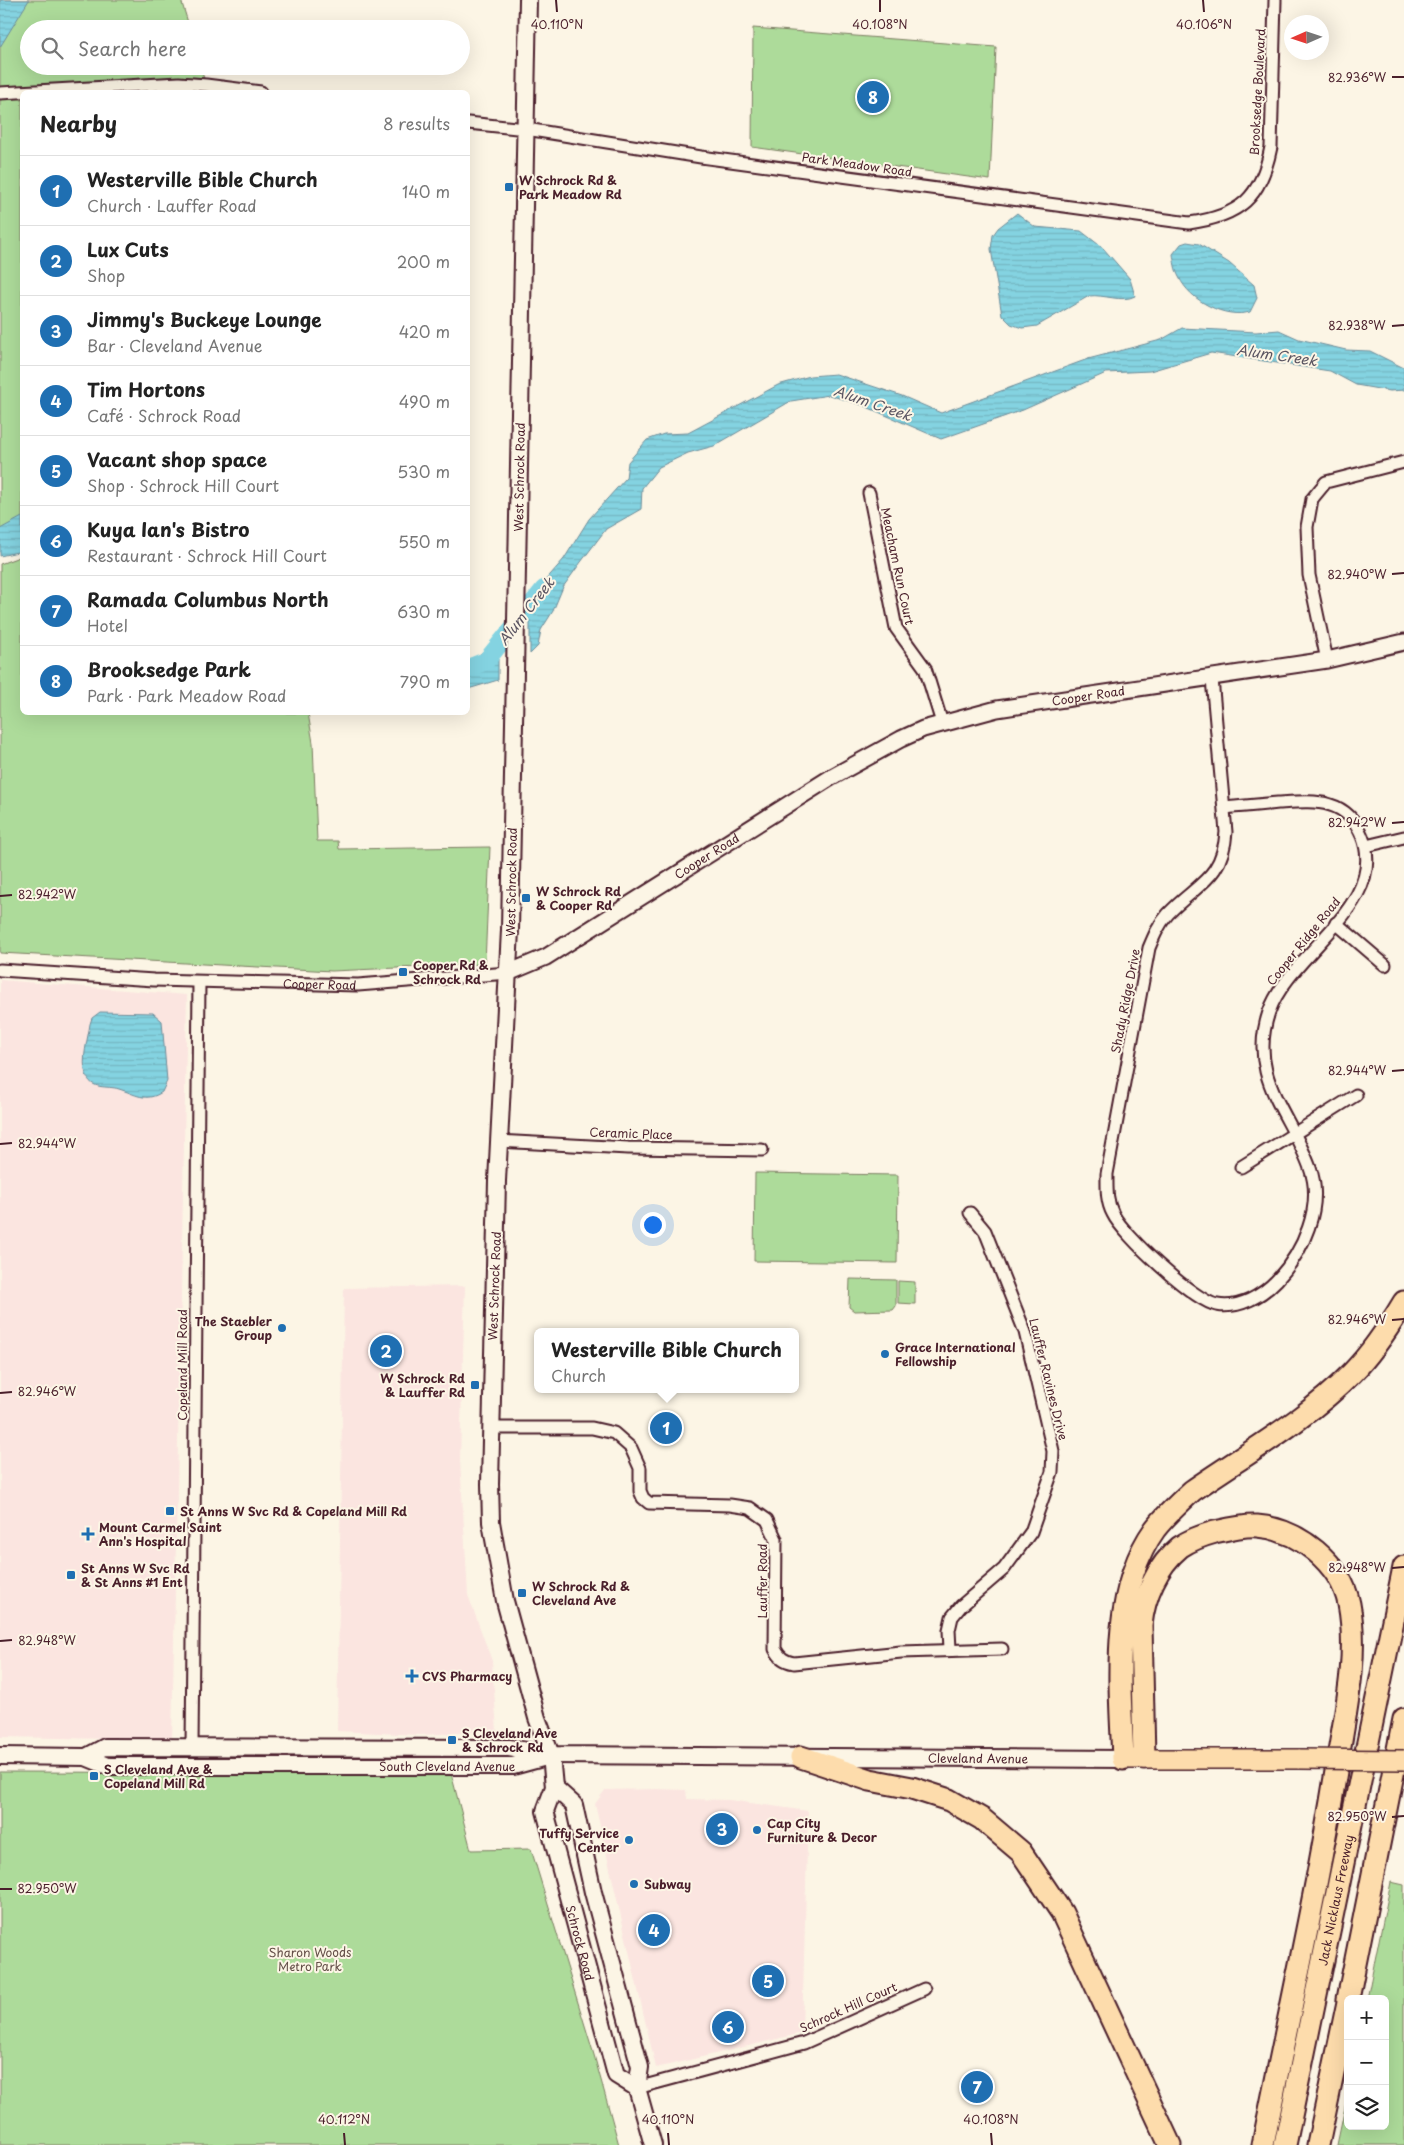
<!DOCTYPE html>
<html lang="en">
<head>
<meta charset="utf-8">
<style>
	:root { --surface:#fff; --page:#f2f2f2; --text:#222; --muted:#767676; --line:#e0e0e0; --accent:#1f6fb2 }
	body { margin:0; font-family:"Playpen Sans",sans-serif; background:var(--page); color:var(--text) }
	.controls { position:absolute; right:15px; bottom:15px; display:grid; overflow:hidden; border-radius:8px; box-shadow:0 5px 20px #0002 }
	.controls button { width:45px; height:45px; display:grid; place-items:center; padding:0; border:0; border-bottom:1px solid var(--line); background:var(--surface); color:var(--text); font:25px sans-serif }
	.compass { position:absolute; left:1284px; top:15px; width:45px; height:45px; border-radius:50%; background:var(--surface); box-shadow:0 5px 20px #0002; rotate:267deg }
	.you { position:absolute; left:652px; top:1224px; width:18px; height:18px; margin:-12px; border:4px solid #fff; border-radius:50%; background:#1a73e8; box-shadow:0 0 0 8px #1a73e833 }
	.badge { display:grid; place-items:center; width:32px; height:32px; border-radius:50%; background:var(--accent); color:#fff; font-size:16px; font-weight:700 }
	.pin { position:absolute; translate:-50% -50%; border:2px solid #fff; box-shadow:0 1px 5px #0006 }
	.popup { position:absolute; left:534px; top:1328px; width:265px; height:65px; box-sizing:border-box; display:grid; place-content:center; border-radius:8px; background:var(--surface); filter:drop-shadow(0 1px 4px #0005); font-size:16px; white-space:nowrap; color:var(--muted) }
	.popup b { font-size:19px; color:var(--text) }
	.popup::after { content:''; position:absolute; left:50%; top:100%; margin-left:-10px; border:10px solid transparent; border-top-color:var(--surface) }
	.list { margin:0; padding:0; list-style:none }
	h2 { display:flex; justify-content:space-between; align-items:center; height:65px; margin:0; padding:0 20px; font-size:21px }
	h2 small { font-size:16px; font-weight:400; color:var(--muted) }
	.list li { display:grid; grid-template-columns:32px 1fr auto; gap:15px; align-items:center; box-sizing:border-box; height:70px; padding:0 20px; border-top:1px solid var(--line) }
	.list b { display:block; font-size:19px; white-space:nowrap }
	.list p { margin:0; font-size:16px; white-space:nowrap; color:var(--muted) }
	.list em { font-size:16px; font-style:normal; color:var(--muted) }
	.icon { flex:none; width:28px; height:28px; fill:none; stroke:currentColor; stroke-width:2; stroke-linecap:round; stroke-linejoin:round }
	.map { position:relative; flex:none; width:1404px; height:2145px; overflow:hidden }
	.search { position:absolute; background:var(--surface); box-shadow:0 5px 20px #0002; left:20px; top:20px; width:450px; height:55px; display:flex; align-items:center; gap:12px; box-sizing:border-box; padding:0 18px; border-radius:28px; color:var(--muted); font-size:19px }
	.panel { position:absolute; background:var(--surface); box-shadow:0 5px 20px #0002; left:20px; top:90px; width:450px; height:625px; border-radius:8px }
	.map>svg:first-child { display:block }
</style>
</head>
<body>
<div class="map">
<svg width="1404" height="2145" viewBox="0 0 1404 2145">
	<defs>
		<pattern id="water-rules" width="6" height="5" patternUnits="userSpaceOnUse" patternTransform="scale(1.25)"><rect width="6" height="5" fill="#84d3e1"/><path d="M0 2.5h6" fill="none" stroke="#74b5c1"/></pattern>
	</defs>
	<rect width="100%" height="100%" fill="#fcf5e5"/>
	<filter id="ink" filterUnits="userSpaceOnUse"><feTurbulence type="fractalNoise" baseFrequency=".02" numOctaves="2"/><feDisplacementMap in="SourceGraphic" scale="10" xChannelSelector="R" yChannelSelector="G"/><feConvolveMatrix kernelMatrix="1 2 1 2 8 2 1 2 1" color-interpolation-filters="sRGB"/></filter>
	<g filter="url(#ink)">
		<g fill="#fbe5e0">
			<polygon points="0,980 187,995 172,1740 0,1737"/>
			<polygon points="465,1286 460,1460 468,1595 492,1661 497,1731 420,1735 337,1731 344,1288"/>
			<polygon points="657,1789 686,1790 687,1799 729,1800 808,1811 802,2033 656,2068 595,1804 605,1790"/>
		</g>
		<g fill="#addb9a" stroke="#7c7d62">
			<polygon points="0,0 181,0 190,29 29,29 29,66 200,66 206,85 232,92 22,92 22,536 0,540"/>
			<polygon points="753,28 996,47 990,180 752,147"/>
			<polygon points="22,556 22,712 308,713 313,743 317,841 338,841 339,849 490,847 485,964 332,971 0,953 0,564"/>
			<polygon points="755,1173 898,1175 897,1263 754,1261"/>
			<polygon points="850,1279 896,1280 896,1306 893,1310 854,1311 849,1307"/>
			<polygon points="898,1281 915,1282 915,1304 898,1303"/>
			<polygon points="0,1772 451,1773 471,1850 531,1849 594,2055 619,2145 0,2145"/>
			<polygon points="1391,1882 1404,1885 1404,2145 1337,2145 1348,2093 1348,2126 1385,2126 1385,1999 1367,1999"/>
		</g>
		<g fill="url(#water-rules)" stroke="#6d8b98">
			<polygon points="0,0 29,0 0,47"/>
			<path d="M1017 213 1035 227 1081 231 1103 248 1130 279 1135 296C1122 303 1104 294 1089 296L1037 326 1022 328 1011 324 1002 315 991 249 993 235 998 228Z"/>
			<path d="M1187 242 1199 244 1229 263 1254 285 1257 298 1250 312C1225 319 1190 301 1179 277 1175 270 1174 261 1173 254L1181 244Z"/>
			<polygon points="1182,328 1256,332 1279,330 1299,339 1346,350 1370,351 1404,368 1404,390 1390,391 1356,385 1330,371 1211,353 1150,371 1106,373 1023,410 941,439 862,405 829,395 791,401 714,446 688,453 659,467 642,488 641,509 606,529 581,562 563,587 553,611 541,630 538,646 530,654 530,598 564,559 589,519 626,478 628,462 647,440 664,434 688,433 778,385 810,376 836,374 902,396 941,413 1088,359 1161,340"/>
			<polygon points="22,517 22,551 0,556 0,529"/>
			<polygon points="498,639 498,680 468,689 468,661 473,660"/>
			<path d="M100 1012 153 1013 162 1021 167 1081 162 1092C146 1103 135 1094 119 1089 107 1085 91 1091 86 1074 81 1061 88 1038 90 1024L92 1018Z"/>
		</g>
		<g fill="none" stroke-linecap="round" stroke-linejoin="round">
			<polyline stroke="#84d3e1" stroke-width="18" points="468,668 486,661 544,589"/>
			<g stroke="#4a1f2b" stroke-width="15">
				<g id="minor">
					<polyline points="0,93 179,83 206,85 261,92"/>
					<path d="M468 123 526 129 701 157 1189 223C1240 216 1261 198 1271 147L1275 0"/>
					<polyline points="869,493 896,628 925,668 942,723"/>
					<polyline points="1327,660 1309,575 1307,527 1312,499 1326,482 1404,462"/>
					<path d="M1212 679 1226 832C1223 879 1196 884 1168 914 1159 924 1154 936 1149 948L1107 1174C1107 1187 1106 1201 1113 1214 1123 1235 1194 1301 1217 1305 1239 1309 1262 1296 1277 1280 1303 1252 1324 1206 1310 1168 1290 1112 1247 1077 1269 1012 1289 953 1390 904 1362 836 1346 797 1314 801 1278 803 1260 805 1242 806 1224 808"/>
					<polyline points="1366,846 1404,837"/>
					<polyline points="1336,923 1385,965"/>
					<path id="s1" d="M0 970 154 980 358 985 508 973"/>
					<polyline points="499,1141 628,1148 762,1150"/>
					<polyline points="1241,1167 1356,1095"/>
					<path d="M491 1428H592L614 1433 631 1448 640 1468V1491L643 1498 649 1503 730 1505 750 1508 767 1520 776 1539 775 1649C780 1658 784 1661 794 1663L901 1652 1002 1649"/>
					<polyline points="950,1649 949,1630 952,1617 961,1606 1004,1569 1031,1532 1052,1472 1053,1451 1025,1332 985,1231 970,1213"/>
					<polyline points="192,1748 199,982"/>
					<polyline points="637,2088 804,2043 924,1989"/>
				</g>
			</g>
			<g stroke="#4a1f2b" stroke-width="19">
				<g id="tertiary">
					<path id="s2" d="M508 973 546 957 830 778 901 739 923 729 997 709 1327 660 1404 642"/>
				</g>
			</g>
			<g stroke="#4a1f2b" stroke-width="20">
				<g id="secondary">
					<path id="s3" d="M528 0 510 930 497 1181 490 1484 491 1522 505 1601 537 1718 551 1755 554 1787 545 1811 616 2075 637 2088"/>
					<path id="s4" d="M0 1756 86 1757 108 1766H513L546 1757"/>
					<path id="s5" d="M86 1757 105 1747 509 1748 551 1755 1123 1759"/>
					<polyline points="554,1787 574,1805 593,1892 640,2067 637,2088 653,2145"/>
				</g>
			</g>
			<g stroke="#4a1f2b" stroke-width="22">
				<polyline id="primary" points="1129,1759 1300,1759"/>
			</g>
			<g stroke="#4a1f2b" stroke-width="25">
				<g id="motorway">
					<polyline points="801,1757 870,1780 912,1788 949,1800 982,1819 1021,1852 1062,1913 1170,2145"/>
					<path d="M1144 1758 1141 1625C1144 1596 1157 1566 1180 1547 1190 1540 1204 1535 1215 1532 1228 1529 1244 1525 1257 1526 1299 1529 1341 1564 1349 1604 1359 1656 1345 1713 1337 1765 1317 1892 1288 2018 1263 2145"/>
					<path d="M1123 1759C1120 1686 1110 1591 1155 1529 1166 1515 1179 1503 1192 1491 1247 1453 1306 1420 1352 1373 1373 1352 1389 1327 1404 1302"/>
					<polyline points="1348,1999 1404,1719"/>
					<path id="s6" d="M1285 2145 1404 1567"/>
					<polyline points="1318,2145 1348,2002"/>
				</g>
			</g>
			<use href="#minor" stroke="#fcf5e5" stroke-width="11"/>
			<use href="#tertiary" stroke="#fcf5e5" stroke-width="15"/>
			<use href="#secondary" stroke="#fcf5e5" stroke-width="16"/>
			<use href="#primary" stroke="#fddcac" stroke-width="19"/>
			<use href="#motorway" stroke="#fddcac" stroke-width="21"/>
			<g stroke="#4a1f2b" stroke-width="22" stroke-linecap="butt">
				<polyline id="primary-bridge" points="1300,1759 1404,1760"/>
			</g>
			<use href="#primary-bridge" stroke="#fddcac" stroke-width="19"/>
		</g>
	</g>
	<path fill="none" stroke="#4a1f2b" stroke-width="2" d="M556 0 557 12M880 0V12M1203 0 1204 12M1392 77H1404M1392 326 1404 325M1392 574 1404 573M1392 823 1404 822M0 896 12 895M1392 1071 1404 1070M0 1144 12 1143M1392 1320 1404 1319M0 1393 12 1392M1392 1568 1404 1567M0 1641 12 1640M1392 1817 1404 1816M0 1889H12M344 2133 345 2145M668 2133 669 2145M991 2133 992 2145"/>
	<g fill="#1f6fb2" stroke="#fcf5e5" stroke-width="2">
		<rect x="504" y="182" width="10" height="10" rx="2.5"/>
		<rect x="521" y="893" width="10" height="10" rx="2.5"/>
		<rect x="398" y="967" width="10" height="10" rx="2.5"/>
		<circle cx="282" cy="1328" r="5"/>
		<circle cx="885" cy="1354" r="5"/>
		<rect x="470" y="1380" width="10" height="10" rx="2.5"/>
		<rect x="165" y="1506" width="10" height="10" rx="2.5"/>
		<path d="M85.5 1526.5h5v5h5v5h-5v5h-5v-5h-5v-5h5z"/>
		<rect x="66" y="1570" width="10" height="10" rx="2.5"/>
		<rect x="517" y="1588" width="10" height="10" rx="2.5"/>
		<path d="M409.5 1668.5h5v5h5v5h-5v5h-5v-5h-5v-5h5z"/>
		<rect x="447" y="1735" width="10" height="10" rx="2.5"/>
		<rect x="89" y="1771" width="10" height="10" rx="2.5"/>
		<circle cx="757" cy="1830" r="5"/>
		<circle cx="629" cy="1840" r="5"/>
		<circle cx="634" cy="1884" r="5"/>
	</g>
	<g text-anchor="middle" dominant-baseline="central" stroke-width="4" stroke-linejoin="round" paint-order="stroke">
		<g font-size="12" fill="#4a1f2b" stroke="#fcf5e5">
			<text transform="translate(1257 92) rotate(-87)">Brooksedge Boulevard</text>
			<text transform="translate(857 164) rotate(8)">Park Meadow Road</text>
			<text transform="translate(519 477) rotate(-89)">West Schrock Road</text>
			<text transform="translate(898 566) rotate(78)">Meacham Run Court</text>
			<text stroke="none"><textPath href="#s2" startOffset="651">Cooper Road</textPath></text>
			<text stroke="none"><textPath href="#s2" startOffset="231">Cooper Road</textPath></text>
			<text transform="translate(511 882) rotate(-89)">West Schrock Road</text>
			<text transform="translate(1303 941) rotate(-51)">Cooper Ridge Road</text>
			<text stroke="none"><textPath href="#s1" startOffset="320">Cooper Road</textPath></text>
			<text transform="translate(1125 1001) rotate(-79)">Shady Ridge Drive</text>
			<text transform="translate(631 1133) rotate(2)">Ceramic Place</text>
			<text transform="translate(494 1286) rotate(-88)">West Schrock Road</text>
			<text transform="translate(182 1365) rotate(-90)">Copeland Mill Road</text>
			<text transform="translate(1049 1379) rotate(76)">Lauffer Ravines Drive</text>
			<text transform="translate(762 1581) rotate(-90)">Lauffer Road</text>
			<text stroke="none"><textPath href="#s5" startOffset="895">Cleveland Avenue</textPath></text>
			<text stroke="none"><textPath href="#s4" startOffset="449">South Cleveland Avenue</textPath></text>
			<text stroke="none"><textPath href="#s6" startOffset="250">Jack Nicklaus Freeway</textPath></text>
			<text stroke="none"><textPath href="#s3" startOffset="1958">Schrock Road</textPath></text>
			<text transform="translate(848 2007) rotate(-24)">Schrock Hill Court</text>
		</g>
		<g font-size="12" font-weight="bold" fill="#4a1f2b" stroke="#fcf5e5" text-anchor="start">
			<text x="519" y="180">W Schrock Rd &amp;<tspan x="519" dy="14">Park Meadow Rd</tspan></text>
			<text x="536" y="891">W Schrock Rd<tspan x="536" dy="14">&amp; Cooper Rd</tspan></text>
			<text x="413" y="965">Cooper Rd &amp;<tspan x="413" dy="14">Schrock Rd</tspan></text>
			<text x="272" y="1321" text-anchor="end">The Staebler<tspan x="272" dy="14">Group</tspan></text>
			<text x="895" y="1347">Grace International<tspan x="895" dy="14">Fellowship</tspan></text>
			<text x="465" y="1378" text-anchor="end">W Schrock Rd<tspan x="465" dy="14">&amp; Lauffer Rd</tspan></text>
			<text x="180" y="1511">St Anns W Svc Rd &amp; Copeland Mill Rd</text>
			<text x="99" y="1527">Mount Carmel Saint<tspan x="99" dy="14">Ann's Hospital</tspan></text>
			<text x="81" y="1568">St Anns W Svc Rd<tspan x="81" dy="14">&amp; St Anns #1 Ent</tspan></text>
			<text x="532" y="1586">W Schrock Rd &amp;<tspan x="532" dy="14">Cleveland Ave</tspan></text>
			<text x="422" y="1676">CVS Pharmacy</text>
			<text x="462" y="1733">S Cleveland Ave<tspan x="462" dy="14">&amp; Schrock Rd</tspan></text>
			<text x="104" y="1769">S Cleveland Ave &amp;<tspan x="104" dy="14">Copeland Mill Rd</tspan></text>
			<text x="767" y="1823">Cap City<tspan x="767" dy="14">Furniture &amp; Decor</tspan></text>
			<text x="619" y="1833" text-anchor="end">Tuffy Service<tspan x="619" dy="14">Center</tspan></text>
			<text x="644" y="1884">Subway</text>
		</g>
		<g font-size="12" fill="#634e47" stroke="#fcf5e5">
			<text x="310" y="1952">Sharon Woods<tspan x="310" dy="14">Metro Park</tspan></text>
		</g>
		<g font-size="14" font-style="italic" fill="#5b5562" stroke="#fcf5e5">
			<text transform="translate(1277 355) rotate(8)">Alum Creek</text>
			<text transform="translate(873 403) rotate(19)">Alum Creek</text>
			<text transform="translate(526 611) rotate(-52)">Alum Creek</text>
		</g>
	</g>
	<g font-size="12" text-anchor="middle" fill="#4a1f2b" stroke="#fcf5e5" stroke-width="4" stroke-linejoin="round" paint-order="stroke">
		<text x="557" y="29">40.110°N</text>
		<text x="880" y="29">40.108°N</text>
		<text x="1204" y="29">40.106°N</text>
		<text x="1357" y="82">82.936°W</text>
		<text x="1357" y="330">82.938°W</text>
		<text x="1357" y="579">82.940°W</text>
		<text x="1357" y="827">82.942°W</text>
		<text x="47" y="899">82.942°W</text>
		<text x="1357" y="1075">82.944°W</text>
		<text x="47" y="1148">82.944°W</text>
		<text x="1357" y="1324">82.946°W</text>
		<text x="47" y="1396">82.946°W</text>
		<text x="1357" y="1572">82.948°W</text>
		<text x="47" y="1645">82.948°W</text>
		<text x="1357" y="1821">82.950°W</text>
		<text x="47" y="1893">82.950°W</text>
		<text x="344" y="2124">40.112°N</text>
		<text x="668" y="2124">40.110°N</text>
		<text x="991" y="2124">40.108°N</text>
	</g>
</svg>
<div class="controls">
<button>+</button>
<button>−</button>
<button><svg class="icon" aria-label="layers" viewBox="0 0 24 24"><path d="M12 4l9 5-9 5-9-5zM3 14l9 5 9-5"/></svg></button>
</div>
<svg class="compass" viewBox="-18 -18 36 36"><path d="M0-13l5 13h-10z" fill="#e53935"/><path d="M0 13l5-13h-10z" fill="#767676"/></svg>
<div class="you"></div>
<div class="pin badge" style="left:666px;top:1428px">1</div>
<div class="popup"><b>Westerville Bible Church</b>Church</div>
<div class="pin badge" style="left:386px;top:1351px">2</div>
<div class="pin badge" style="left:722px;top:1829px">3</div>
<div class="pin badge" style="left:654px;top:1930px">4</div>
<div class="pin badge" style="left:768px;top:1981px">5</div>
<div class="pin badge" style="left:728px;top:2027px">6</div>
<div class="pin badge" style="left:977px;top:2087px">7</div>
<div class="pin badge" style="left:873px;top:97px">8</div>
<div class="search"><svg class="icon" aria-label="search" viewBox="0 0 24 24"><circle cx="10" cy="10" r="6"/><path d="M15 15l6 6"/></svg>Search here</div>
<section class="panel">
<h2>Nearby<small>8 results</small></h2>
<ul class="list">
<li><span class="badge">1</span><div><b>Westerville Bible Church</b><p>Church · Lauffer Road</p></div><em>140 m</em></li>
<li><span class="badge">2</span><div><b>Lux Cuts</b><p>Shop</p></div><em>200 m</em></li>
<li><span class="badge">3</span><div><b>Jimmy's Buckeye Lounge</b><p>Bar · Cleveland Avenue</p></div><em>420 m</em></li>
<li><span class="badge">4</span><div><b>Tim Hortons</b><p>Café · Schrock Road</p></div><em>490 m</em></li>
<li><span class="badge">5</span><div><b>Vacant shop space</b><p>Shop · Schrock Hill Court</p></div><em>530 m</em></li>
<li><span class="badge">6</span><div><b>Kuya Ian's Bistro</b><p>Restaurant · Schrock Hill Court</p></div><em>550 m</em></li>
<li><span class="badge">7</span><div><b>Ramada Columbus North</b><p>Hotel</p></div><em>630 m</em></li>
<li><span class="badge">8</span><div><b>Brooksedge Park</b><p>Park · Park Meadow Road</p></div><em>790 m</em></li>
</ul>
</section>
</div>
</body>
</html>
